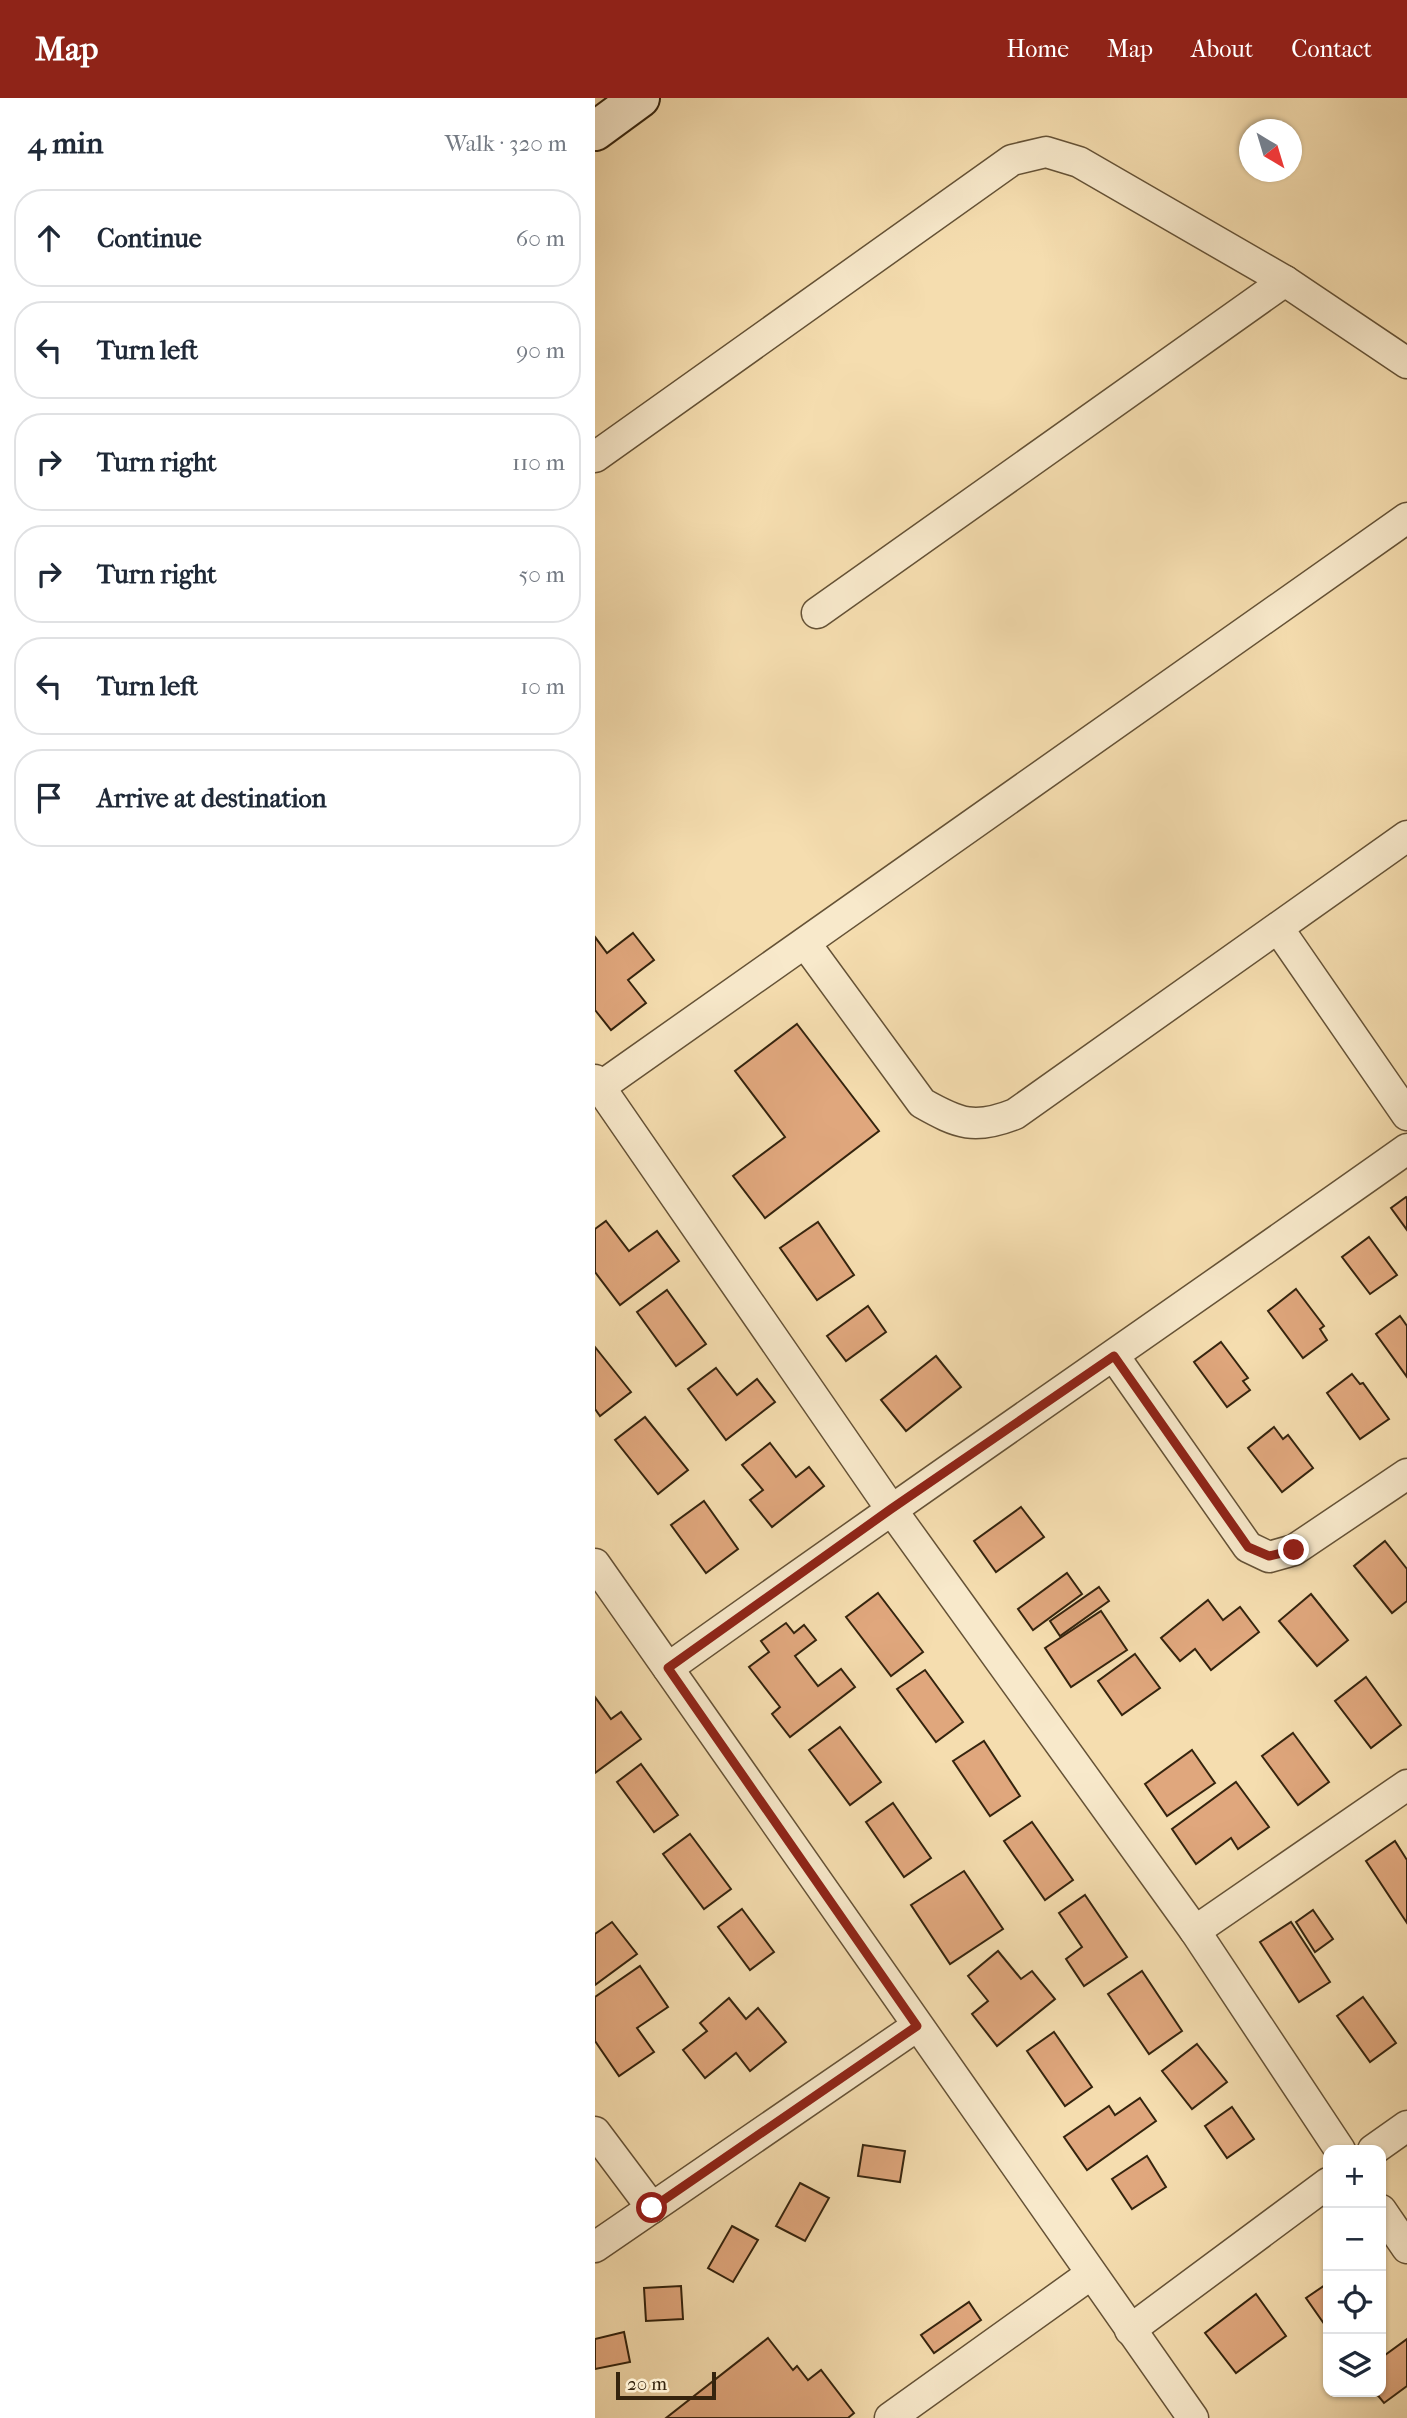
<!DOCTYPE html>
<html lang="en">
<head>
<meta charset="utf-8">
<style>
	:root { --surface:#fff; --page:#f6f6f7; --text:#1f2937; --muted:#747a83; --line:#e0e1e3; --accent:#8f2418 }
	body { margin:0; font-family:"IM FELL French Canon",serif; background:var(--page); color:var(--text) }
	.controls { position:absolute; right:21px; bottom:21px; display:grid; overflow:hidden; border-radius:14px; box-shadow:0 2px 5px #0004 }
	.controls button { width:63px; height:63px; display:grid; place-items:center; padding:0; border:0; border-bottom:2px solid var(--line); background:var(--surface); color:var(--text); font:35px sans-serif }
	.compass { position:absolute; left:644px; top:21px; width:63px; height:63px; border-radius:50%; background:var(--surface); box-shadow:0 2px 5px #0004; rotate:142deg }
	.scale { position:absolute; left:21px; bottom:18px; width:100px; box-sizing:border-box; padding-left:7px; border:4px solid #35240e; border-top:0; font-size:19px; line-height:24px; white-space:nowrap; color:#35240e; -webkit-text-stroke:5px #f8e9cb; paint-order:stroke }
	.stop { position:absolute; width:21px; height:21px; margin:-16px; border:5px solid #8f2418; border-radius:50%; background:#fff }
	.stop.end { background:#8f2418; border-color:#fff; box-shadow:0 2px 7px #0008 }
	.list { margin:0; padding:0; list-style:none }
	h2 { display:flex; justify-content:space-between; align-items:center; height:91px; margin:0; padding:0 28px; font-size:30px }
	h2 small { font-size:23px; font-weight:400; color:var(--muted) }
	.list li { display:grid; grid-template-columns:46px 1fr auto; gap:21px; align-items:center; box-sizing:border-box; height:98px; margin:0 14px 14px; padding:0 14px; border:2px solid var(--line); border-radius:28px }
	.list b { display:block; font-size:26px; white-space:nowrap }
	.list em { font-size:23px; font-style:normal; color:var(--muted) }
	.icon { flex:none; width:38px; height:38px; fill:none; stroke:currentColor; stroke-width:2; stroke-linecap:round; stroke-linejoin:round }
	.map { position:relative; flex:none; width:812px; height:2320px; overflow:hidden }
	header { display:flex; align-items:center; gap:42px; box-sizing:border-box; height:98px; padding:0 35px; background:var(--accent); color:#fff }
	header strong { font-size:33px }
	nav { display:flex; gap:38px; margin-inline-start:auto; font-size:24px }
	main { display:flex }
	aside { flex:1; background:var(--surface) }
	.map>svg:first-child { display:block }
</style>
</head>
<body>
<header>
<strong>Map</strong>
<nav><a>Home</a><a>Map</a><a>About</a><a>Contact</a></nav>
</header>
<main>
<aside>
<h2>4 min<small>Walk · 320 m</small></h2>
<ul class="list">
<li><svg class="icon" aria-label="ahead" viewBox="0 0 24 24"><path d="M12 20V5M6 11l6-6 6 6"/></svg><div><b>Continue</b></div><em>60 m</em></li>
<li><svg class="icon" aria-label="left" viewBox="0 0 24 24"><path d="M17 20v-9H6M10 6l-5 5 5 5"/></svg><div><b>Turn left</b></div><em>90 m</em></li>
<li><svg class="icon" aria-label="right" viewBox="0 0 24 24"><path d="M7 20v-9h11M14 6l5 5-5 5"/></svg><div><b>Turn right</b></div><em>110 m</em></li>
<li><svg class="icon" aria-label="right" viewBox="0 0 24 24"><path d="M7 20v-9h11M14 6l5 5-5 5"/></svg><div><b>Turn right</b></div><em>50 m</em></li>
<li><svg class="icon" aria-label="left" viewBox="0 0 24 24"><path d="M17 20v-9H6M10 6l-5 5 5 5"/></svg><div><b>Turn left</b></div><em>10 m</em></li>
<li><svg class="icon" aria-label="arrive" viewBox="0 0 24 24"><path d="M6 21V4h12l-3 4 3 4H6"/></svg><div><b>Arrive at destination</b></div></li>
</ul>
</aside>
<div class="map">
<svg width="812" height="2320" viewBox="0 0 812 2320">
	<rect width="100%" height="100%" fill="#f5ddaf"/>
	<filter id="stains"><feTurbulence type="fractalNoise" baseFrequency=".00286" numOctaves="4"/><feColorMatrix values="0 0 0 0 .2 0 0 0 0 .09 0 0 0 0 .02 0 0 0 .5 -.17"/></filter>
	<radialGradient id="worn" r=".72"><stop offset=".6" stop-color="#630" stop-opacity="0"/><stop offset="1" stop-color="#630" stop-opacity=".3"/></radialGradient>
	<g fill="#e0a77d" stroke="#35240e" stroke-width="2">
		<polygon points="38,835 59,862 33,882 51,905 16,932 0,912 0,839 12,855"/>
		<polygon points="202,926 284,1033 170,1120 138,1078 190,1039 140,973"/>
		<polygon points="811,1099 812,1100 812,1132 796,1110"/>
		<polygon points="11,1123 34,1153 62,1133 84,1163 25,1207 0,1174 0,1131"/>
		<polygon points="223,1124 259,1177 222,1202 185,1150"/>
		<polygon points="774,1139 802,1177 775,1196 747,1159"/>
		<polygon points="701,1191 729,1228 725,1231 732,1242 708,1260 673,1213"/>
		<polygon points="72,1192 111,1246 81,1268 42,1214"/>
		<polygon points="273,1208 291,1234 251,1263 232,1238"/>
		<polygon points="805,1218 812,1228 812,1279 781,1236"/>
		<polygon points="626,1244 653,1280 648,1283 655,1292 632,1309 599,1264"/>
		<polygon points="0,1249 36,1294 5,1318 0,1311"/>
		<polygon points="341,1258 366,1289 311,1333 286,1302"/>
		<polygon points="121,1270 142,1297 162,1281 180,1304 131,1342 93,1291"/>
		<polygon points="757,1276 765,1286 768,1285 794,1321 765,1341 732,1295"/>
		<polygon points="50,1319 93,1372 63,1396 20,1342"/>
		<polygon points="679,1329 688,1341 693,1337 718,1370 687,1394 653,1350"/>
		<polygon points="175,1345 201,1379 214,1369 229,1388 177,1429 155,1402 168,1392 147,1367"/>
		<polygon points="109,1403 143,1451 111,1475 76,1427"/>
		<polygon points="426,1409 449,1439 401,1474 379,1443"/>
		<polygon points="790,1443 812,1471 812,1503 797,1515 759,1468"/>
		<polygon points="472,1475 487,1496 438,1532 423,1511"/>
		<polygon points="504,1489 514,1503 465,1538 455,1523"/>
		<polygon points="283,1495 328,1554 296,1578 251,1519"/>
		<polygon points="716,1496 753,1542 722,1568 684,1523"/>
		<polygon points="613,1502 628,1522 645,1509 664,1534 616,1572 600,1551 585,1563 566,1540"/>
		<polygon points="506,1513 532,1552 476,1589 450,1550"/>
		<polygon points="191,1525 199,1535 209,1527 221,1542 200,1558 223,1588 246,1571 260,1589 195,1639 177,1616 185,1609 154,1569 174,1554 166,1543"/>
		<polygon points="540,1556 565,1590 527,1617 503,1583"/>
		<polygon points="330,1572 368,1624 341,1644 302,1591"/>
		<polygon points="771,1579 806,1627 776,1650 740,1603"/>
		<polygon points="0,1599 16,1621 26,1614 46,1641 0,1675"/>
		<polygon points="245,1629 286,1684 255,1707 214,1652"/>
		<polygon points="698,1635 734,1684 703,1707 667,1658"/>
		<polygon points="389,1643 425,1698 395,1718 358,1663"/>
		<polygon points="597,1652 620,1685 572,1718 550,1686"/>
		<polygon points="46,1666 83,1717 59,1734 22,1684"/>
		<polygon points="641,1684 674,1729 643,1751 636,1740 601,1766 577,1731"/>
		<polygon points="298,1705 336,1760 309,1779 271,1724"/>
		<polygon points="437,1724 478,1782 450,1802 409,1743"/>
		<polygon points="95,1736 136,1791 109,1811 68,1756"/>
		<polygon points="800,1743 812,1762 812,1825 771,1763"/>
		<polygon points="369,1773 408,1831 355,1866 316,1807"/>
		<polygon points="490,1797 532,1859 489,1888 471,1861 487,1849 464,1815"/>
		<polygon points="147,1811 179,1854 155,1872 123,1829"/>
		<polygon points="718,1812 738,1841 720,1854 701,1824"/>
		<polygon points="17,1824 42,1856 0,1887 0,1836"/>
		<polygon points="696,1824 735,1884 704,1904 665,1844"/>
		<polygon points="403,1853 426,1881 437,1873 460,1901 402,1948 377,1916 393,1903 373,1878"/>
		<polygon points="45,1868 73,1909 42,1930 59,1954 24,1978 0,1943 0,1899"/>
		<polygon points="547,1873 587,1933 554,1956 513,1896"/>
		<polygon points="768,1899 801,1945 775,1964 742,1918"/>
		<polygon points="134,1900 151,1921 163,1910 191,1944 155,1973 141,1955 110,1980 88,1952 112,1933 105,1925"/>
		<polygon points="459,1934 497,1989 470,2008 432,1953"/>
		<polygon points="602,1946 632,1984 597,2011 567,1973"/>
		<polygon points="545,2000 561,2023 492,2072 469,2039 514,2008 520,2017"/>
		<polygon points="637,2009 659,2041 632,2060 610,2028"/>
		<polygon points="268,2047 310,2053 305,2084 263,2078"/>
		<polygon points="552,2058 571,2089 537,2111 517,2081"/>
		<polygon points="205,2085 234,2100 210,2143 181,2128"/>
		<polygon points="137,2128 163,2142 138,2184 113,2170"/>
		<polygon points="733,2185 733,2229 732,2230 711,2200"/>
		<polygon points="86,2188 88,2221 51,2223 49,2190"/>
		<polygon points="661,2196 691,2238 641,2275 610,2235"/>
		<polygon points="374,2204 386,2222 339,2255 326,2237"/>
		<polygon points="29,2234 35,2264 0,2271 0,2241"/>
		<polygon points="173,2240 198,2272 202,2268 213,2282 226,2272 259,2315 253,2320 71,2320"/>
		<polygon points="812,2241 812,2288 789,2305 780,2294 786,2294 786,2260"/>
	</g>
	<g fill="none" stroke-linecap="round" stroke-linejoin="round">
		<g stroke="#655236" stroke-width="33">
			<g id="street">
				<polyline points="0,359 417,62 451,54 484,64 690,183 812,265"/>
				<polyline points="222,515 690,183"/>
				<polyline points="683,830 812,1017"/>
				<path d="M210 845 327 1005C364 1026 380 1032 420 1016L812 738"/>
				<polyline points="0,982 296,1411 600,1833 745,2052"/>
				<polyline points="5,989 812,420"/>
				<polyline points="519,1258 653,1449 674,1459 699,1452 812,1376"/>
				<polyline points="0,1466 598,2320"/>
				<path d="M73 1570C318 1395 566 1225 812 1051"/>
				<polyline points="600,1833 812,1687"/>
				<polyline points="0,2034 57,2110"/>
				<polyline points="778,2052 812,2028"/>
				<polyline points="786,2112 812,2150"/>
				<polyline points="0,2149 322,1928"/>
				<polyline points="535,2232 733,2085"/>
				<polyline points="295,2320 496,2176"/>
			</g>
		</g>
		<g stroke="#35240e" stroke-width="42">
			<polyline id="secondary" points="0,33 45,0"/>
		</g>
		<use href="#street" stroke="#f8e9cb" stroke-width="30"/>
		<use href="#secondary" stroke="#f8e9cb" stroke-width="38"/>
	</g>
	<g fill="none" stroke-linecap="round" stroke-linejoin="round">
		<polyline stroke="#8f2418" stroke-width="9" points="57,2110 322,1928 73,1570 296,1411 519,1258 653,1449 674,1458 699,1452"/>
	</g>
	<rect width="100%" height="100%" filter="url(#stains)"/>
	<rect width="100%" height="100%" fill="url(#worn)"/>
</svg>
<div class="controls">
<button>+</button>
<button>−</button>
<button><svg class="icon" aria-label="locate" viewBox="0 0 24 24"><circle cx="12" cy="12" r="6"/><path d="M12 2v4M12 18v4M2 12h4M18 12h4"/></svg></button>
<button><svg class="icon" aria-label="layers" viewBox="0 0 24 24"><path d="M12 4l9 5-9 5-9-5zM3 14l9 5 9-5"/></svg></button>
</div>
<svg class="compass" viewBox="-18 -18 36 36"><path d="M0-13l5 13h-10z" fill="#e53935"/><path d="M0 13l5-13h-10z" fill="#747a83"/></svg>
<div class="scale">20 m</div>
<div class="stop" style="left:57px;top:2110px"></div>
<div class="stop end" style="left:699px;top:1452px"></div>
</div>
</main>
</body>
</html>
